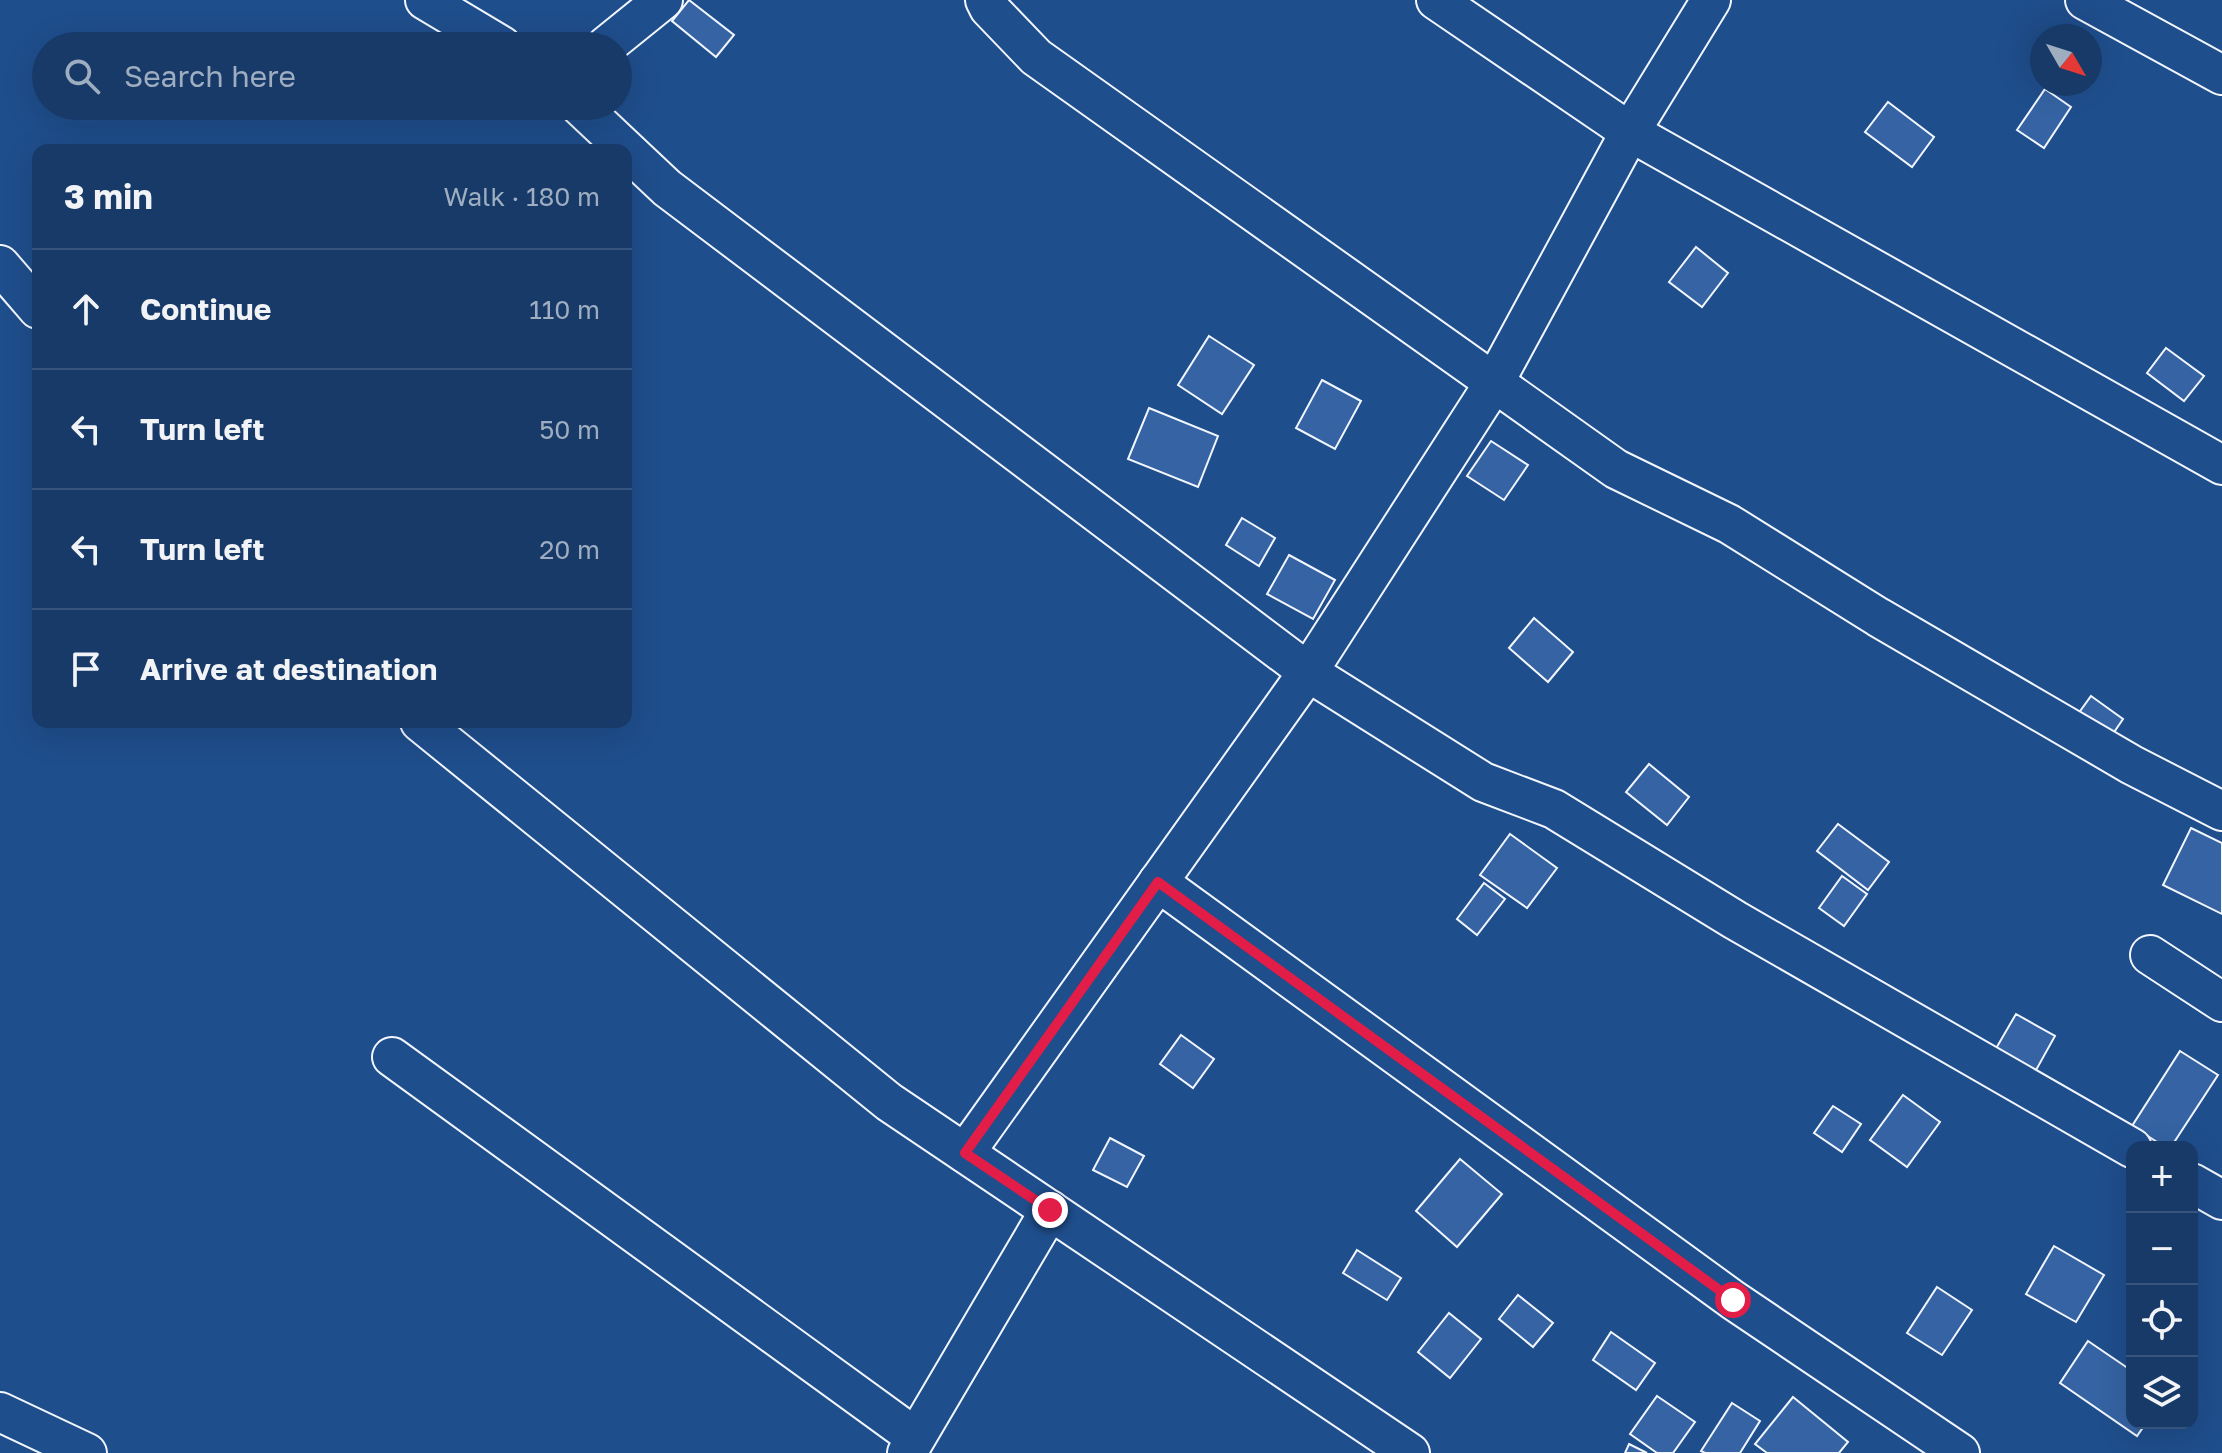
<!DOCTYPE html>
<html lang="en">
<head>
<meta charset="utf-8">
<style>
	:root { --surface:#173a69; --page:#20416f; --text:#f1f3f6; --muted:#9eadc0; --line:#36547d }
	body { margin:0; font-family:"Golos Text",sans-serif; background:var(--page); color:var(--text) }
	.controls { position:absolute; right:24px; bottom:24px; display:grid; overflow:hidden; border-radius:16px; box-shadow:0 8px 32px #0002 }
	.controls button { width:72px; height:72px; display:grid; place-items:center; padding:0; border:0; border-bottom:2px solid var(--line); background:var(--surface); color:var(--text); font:40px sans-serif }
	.compass { position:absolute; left:2030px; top:24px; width:72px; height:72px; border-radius:50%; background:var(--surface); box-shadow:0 8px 32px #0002; rotate:129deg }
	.stop { position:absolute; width:24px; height:24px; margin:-18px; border:6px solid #e11d48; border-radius:50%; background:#fff }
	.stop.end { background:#e11d48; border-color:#fff; box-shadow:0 2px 8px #0008 }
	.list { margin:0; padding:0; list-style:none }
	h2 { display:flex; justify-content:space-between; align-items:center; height:104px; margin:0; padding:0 32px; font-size:34px }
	h2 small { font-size:26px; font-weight:400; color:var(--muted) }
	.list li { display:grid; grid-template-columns:52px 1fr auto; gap:24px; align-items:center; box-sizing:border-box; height:120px; padding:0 32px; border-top:2px solid var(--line) }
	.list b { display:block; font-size:30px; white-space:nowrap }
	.list em { font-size:26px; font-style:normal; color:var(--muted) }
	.icon { flex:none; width:44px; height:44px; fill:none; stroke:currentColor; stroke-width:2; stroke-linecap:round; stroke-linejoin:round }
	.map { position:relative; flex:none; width:2222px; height:1453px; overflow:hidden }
	.search { position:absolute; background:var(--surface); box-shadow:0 8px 32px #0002; left:32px; top:32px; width:600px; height:88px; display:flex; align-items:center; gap:20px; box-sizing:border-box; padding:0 28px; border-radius:44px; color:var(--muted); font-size:30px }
	.panel { position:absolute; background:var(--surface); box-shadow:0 8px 32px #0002; left:32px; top:144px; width:600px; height:584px; border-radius:16px }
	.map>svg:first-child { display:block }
</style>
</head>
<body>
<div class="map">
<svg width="2222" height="1453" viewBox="0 0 2222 1453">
	<rect width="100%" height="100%" fill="#1f4e8c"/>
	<g fill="#3563a3" stroke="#f2f6ff" stroke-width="2">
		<polygon points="689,0 734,35 716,57 672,21"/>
		<polygon points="2045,89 2071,107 2044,148 2017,130"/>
		<polygon points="1888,102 1934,137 1912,167 1865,132"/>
		<polygon points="1696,247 1728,273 1702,307 1669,282"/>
		<polygon points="1209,336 1254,365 1222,414 1178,385"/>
		<polygon points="2166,348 2204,376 2184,401 2147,373"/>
		<polygon points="1322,380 1361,401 1335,449 1296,428"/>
		<polygon points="1149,408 1218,436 1198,487 1128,459"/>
		<polygon points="1491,441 1528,465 1504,500 1467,476"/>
		<polygon points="1242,518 1275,538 1259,566 1226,545"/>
		<polygon points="1289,555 1335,580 1313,619 1267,594"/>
		<polygon points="1534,618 1573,652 1548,682 1509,648"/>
		<polygon points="2091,696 2123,719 2106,744 2073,721"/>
		<polygon points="1649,764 1689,797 1667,825 1626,792"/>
		<polygon points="1838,824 1889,862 1868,890 1817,851"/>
		<polygon points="2191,828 2222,843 2222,914 2163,885"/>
		<polygon points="1510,834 1557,868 1527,908 1480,875"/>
		<polygon points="1842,876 1867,894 1844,926 1819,908"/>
		<polygon points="1484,883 1505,899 1477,935 1457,919"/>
		<polygon points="2016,1014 2055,1036 2031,1079 1991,1057"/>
		<polygon points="1181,1035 1214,1059 1193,1088 1160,1064"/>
		<polygon points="2180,1051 2218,1075 2171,1147 2165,1147 2132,1126"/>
		<polygon points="1903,1095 1940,1122 1907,1167 1870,1140"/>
		<polygon points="1833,1106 1861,1124 1842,1152 1814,1133"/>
		<polygon points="1110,1138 1144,1156 1127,1187 1093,1170"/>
		<polygon points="1460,1159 1502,1194 1457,1247 1416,1211"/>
		<polygon points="2054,1246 2104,1275 2076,1322 2026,1294"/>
		<polygon points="1357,1250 1401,1278 1387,1300 1343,1273"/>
		<polygon points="1937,1287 1972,1310 1942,1355 1907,1333"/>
		<polygon points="1518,1295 1553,1323 1533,1347 1499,1319"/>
		<polygon points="1449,1313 1481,1339 1450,1378 1418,1352"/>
		<polygon points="1611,1332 1655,1363 1636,1390 1593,1360"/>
		<polygon points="2088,1341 2132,1371 2132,1423 2146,1423 2137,1436 2060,1383"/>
		<polygon points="1657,1396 1695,1422 1673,1453 1657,1453 1630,1434"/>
		<polygon points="1793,1397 1848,1442 1839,1453 1767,1453 1755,1444"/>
		<polygon points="1732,1403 1760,1421 1740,1453 1705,1453 1701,1451"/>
		<polygon points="1629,1444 1647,1453 1625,1453"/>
	</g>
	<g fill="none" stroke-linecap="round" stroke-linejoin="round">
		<g stroke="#f2f6ff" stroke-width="42">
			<g id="minor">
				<polyline points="425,0 502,46"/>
				<polyline points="985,0 989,8 1036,57 1616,469 1729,524 1878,617 2132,765 2222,811"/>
				<polyline points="1436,0 1630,132 2222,465"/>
				<polyline points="2085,0 2222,75"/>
				<polyline points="606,46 663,0"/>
				<polyline points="580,106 667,188 1308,672 1483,782 1554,809 1735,920 2132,1148"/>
				<polyline points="0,265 38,309"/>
				<polyline points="420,722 889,1102 1410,1453"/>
				<polyline points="1158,882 1733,1300 1960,1453"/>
				<polyline points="2150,955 2222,1002"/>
				<polyline points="392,1057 915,1437"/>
				<polyline points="965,1153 1308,672 1494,383 1630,132 1711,0"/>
				<polyline points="2192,1183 2222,1200"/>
				<polyline points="0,1412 87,1453"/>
				<polyline points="907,1453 1050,1210"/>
			</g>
		</g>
		<use href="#minor" stroke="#1f4e8c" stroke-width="38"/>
	</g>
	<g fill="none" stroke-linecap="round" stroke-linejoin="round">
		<polyline stroke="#e11d48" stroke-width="10" points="1050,1210 965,1153 1158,882 1733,1300"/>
	</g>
</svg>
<div class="controls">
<button>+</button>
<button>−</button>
<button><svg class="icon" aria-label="locate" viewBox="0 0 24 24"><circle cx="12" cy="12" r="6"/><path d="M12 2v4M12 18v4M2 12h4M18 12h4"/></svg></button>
<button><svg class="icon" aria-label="layers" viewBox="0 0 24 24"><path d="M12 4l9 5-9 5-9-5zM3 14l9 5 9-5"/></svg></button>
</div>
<svg class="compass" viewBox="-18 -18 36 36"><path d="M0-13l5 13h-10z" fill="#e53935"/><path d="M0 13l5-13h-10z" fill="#9eadc0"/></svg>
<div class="stop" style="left:1733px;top:1300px"></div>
<div class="stop end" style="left:1050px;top:1210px"></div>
<div class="search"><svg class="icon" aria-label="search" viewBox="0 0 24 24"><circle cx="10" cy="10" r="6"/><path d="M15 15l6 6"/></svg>Search here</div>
<section class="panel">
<h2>3 min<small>Walk · 180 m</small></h2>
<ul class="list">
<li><svg class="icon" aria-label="ahead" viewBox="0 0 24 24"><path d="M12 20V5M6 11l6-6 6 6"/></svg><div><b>Continue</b></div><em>110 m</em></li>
<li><svg class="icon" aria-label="left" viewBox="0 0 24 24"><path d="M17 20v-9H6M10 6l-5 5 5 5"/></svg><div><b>Turn left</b></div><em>50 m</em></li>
<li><svg class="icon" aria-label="left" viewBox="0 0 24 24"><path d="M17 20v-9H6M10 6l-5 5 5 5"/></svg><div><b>Turn left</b></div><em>20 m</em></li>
<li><svg class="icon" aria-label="arrive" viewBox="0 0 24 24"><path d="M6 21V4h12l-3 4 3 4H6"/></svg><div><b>Arrive at destination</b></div></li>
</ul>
</section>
</div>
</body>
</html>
